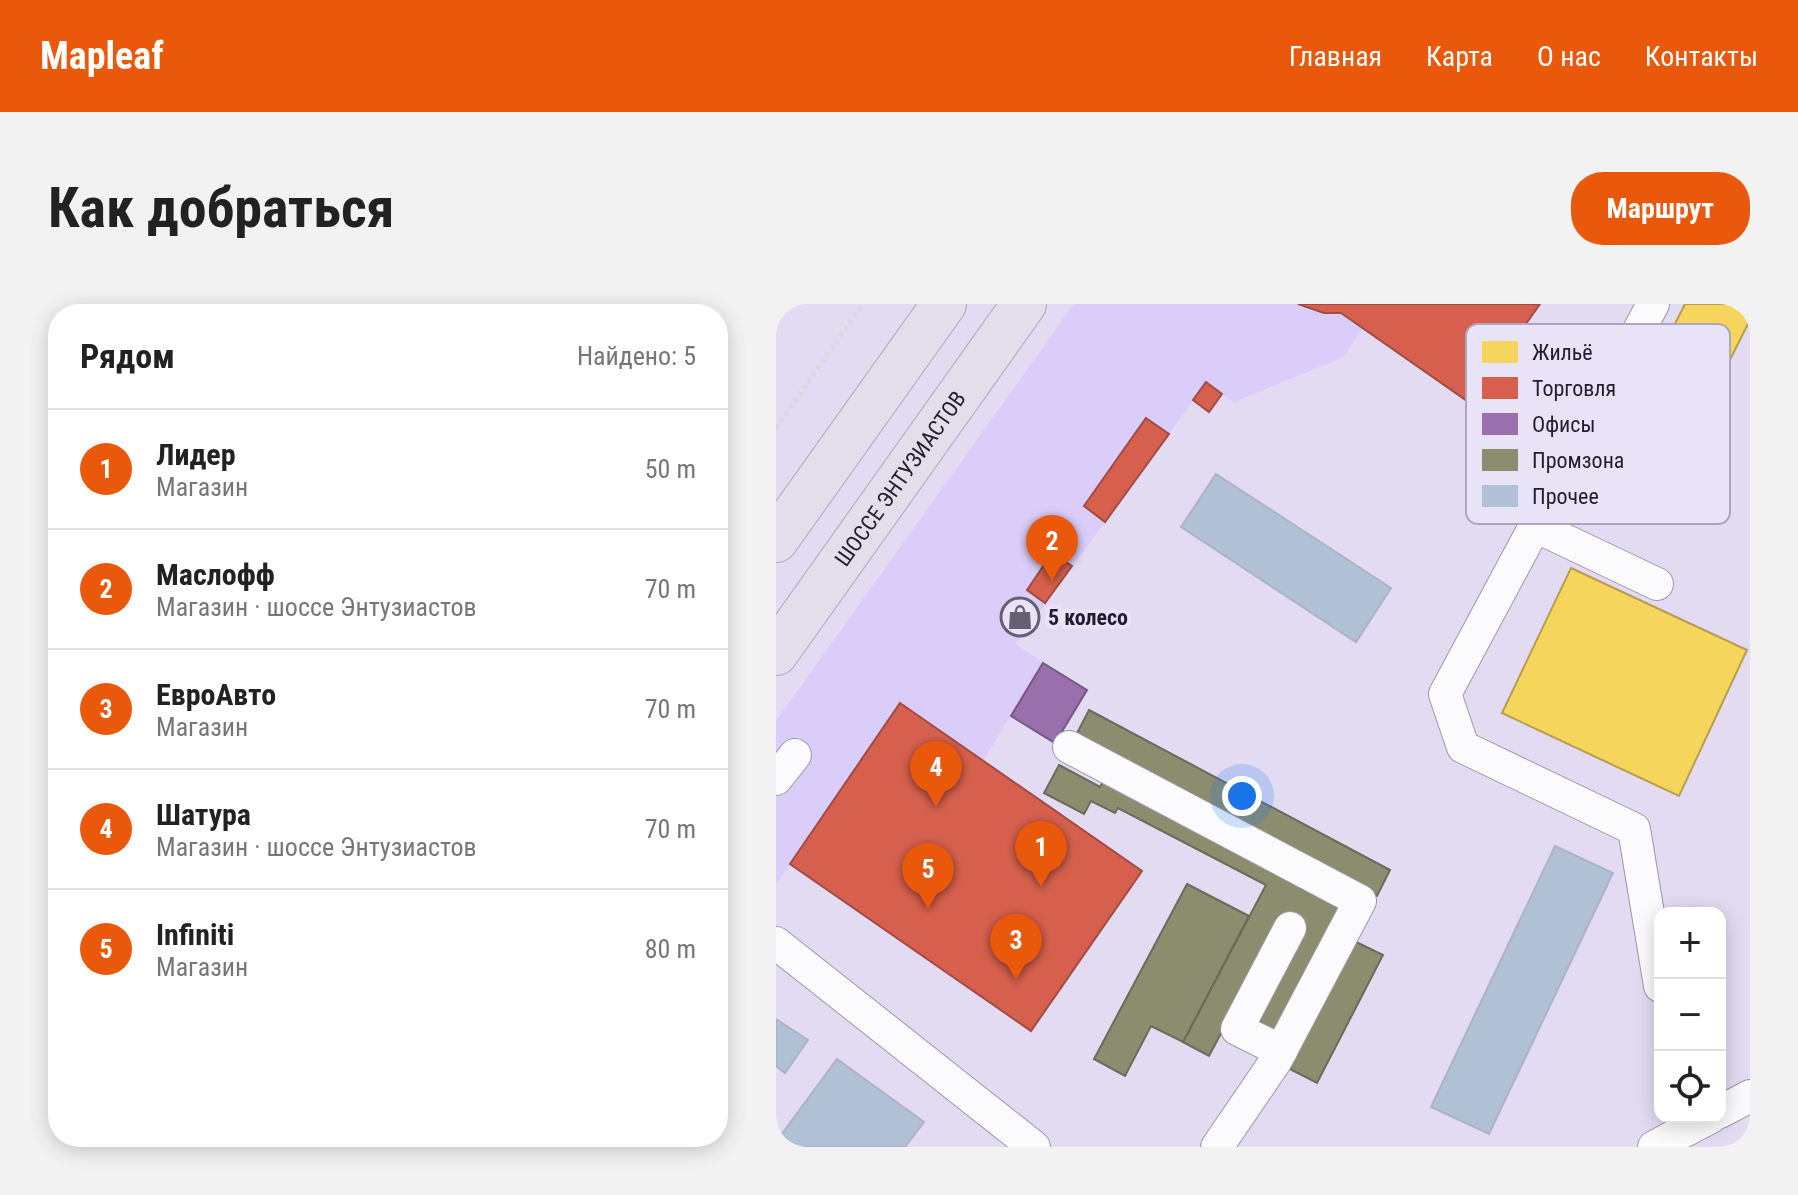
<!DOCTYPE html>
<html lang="ru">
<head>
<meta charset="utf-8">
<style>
	:root { --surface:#fff; --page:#f2f2f2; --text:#222; --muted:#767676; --line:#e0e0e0; --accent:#ea580c }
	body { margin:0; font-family:"Roboto Condensed",sans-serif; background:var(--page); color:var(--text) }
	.controls { position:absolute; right:24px; bottom:24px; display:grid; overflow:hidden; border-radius:16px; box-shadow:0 4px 20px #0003 }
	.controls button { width:72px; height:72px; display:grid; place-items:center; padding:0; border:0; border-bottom:2px solid var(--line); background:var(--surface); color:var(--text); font:40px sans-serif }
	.you { position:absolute; left:466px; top:492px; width:28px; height:28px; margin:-20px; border:6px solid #fff; border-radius:50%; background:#1a73e8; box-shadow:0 0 0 12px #1a73e833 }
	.badge { display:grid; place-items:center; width:52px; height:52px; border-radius:50%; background:var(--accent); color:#fff; font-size:26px; font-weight:700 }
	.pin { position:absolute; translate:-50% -66px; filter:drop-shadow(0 2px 4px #0008) }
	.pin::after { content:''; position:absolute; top:42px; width:28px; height:24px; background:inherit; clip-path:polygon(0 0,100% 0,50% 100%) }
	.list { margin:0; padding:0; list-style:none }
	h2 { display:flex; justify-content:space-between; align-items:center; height:104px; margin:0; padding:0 32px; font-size:34px }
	h2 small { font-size:26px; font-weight:400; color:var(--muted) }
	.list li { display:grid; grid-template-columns:52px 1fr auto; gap:24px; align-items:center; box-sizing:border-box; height:120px; padding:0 32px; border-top:2px solid var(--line) }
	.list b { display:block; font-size:30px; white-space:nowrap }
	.list p { margin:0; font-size:26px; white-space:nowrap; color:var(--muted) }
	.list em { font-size:26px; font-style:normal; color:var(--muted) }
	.icon { flex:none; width:44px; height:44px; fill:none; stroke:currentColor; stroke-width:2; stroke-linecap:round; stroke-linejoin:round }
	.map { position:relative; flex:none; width:974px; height:843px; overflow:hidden; border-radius:32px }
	header { display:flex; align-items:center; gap:48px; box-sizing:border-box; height:112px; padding:0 40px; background:var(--accent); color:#fff }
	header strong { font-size:38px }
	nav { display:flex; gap:44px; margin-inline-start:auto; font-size:28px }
	.intro { display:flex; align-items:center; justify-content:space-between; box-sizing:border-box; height:192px; padding:0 48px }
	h1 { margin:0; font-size:56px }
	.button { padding:20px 36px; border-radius:32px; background:var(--accent); color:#fff; font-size:28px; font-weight:700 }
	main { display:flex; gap:48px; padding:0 48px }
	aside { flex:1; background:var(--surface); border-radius:32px; box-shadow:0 4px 20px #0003 }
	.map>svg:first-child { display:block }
</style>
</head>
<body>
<header>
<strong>Mapleaf</strong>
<nav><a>Главная</a><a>Карта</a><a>О нас</a><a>Контакты</a></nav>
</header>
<div class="intro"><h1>Как добраться</h1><a class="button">Маршрут</a></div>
<main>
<aside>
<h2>Рядом<small>Найдено: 5</small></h2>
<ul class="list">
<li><span class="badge">1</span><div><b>Лидер</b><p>Магазин</p></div><em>50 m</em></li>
<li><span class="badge">2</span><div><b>Маслофф</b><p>Магазин · шоссе Энтузиастов</p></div><em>70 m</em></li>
<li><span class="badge">3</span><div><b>ЕвроАвто</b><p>Магазин</p></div><em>70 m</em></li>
<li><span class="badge">4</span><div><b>Шатура</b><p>Магазин · шоссе Энтузиастов</p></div><em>70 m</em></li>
<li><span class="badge">5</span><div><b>Infiniti</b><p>Магазин</p></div><em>80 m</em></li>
</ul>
</aside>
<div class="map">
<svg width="974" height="843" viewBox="0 0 974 843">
	<rect width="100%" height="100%" fill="#e2dbf2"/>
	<polygon fill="#dbcdf9" points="298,0 764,0 694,99 587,23 568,53 458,98 430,79 240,340 267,359 207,457 366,567 255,727 15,560 0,580 0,417"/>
	<g fill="#f6d55c" stroke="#b79e4f" stroke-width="2">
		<polygon points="909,0 974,0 974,16 903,157 844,128"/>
		<polygon points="795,264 971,346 903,492 726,409"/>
	</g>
	<g fill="#d6604d" stroke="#a04c44" stroke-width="2">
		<polygon points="522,0 764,0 694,99 565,9 548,9"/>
		<polygon points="430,78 446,90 433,108 417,96"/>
		<polygon points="370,114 393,130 329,218 308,202"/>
		<polygon points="276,249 296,262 269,299 251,286"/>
		<polygon points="124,399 366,567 255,727 14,560"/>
	</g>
	<polygon fill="#9970ab" stroke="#765786" stroke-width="2" points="267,359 311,386 279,439 235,412"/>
	<g fill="#8c8c6e" stroke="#6c6a5b" stroke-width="2">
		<polygon points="313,406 614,566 601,592 300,431"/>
		<polygon points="283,461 324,483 328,476 566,601 497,732 477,722 504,619 433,752 407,738 490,581 342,504 339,509 315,497 308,510 268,489"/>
		<polygon points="411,580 473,612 407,738 375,722 349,772 318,755"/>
		<polygon points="578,637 607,651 541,779 512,764"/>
	</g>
	<g fill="#b0c0d5" stroke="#adb3c4" stroke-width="2">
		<polygon points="440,170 615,284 580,338 405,223"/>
		<polygon points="779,542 837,569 713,830 655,803"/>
		<polygon points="0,715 32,736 9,769 0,762"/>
		<polygon points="61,755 148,818 129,843 0,843 0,838"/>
	</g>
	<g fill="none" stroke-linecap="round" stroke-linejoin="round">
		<g stroke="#9e97aa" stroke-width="34">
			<g id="minor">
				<polyline points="798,148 877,0"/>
				<polyline points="881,280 759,222 669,390 687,443 858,525 884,682"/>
				<polyline points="293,443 584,597 499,758 441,843"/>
				<polyline points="0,475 19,451"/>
				<polyline points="0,639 258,843"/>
				<polyline points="505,747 461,725 514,624"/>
				<polyline points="944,808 974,792"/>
				<polyline points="878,843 935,813"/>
			</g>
		</g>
		<g stroke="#aea7bd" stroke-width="46">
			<g id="highway">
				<polyline points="0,236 168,0"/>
				<path id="s1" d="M0 349 248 0"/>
			</g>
		</g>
		<polyline stroke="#dad8de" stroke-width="5" stroke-dasharray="4 4" stroke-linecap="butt" points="0,124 87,0"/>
		<use href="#minor" stroke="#fbfafd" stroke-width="32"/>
		<use href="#highway" stroke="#e2deea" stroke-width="44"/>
	</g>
	<defs>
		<g id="shop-ring" transform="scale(2)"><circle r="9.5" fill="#e9e3f8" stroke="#665f74" stroke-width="1.5"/><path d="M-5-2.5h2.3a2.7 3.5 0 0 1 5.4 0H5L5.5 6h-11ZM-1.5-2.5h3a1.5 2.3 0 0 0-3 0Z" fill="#665f74"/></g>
	</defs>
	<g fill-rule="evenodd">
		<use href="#shop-ring" x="244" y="313"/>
	</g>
	<g text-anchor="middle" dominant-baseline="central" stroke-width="8" stroke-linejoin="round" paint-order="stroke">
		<g font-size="22" fill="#231c30" stroke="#e9e3f8">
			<text stroke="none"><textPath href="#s1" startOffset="214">ШОССЕ ЭНТУЗИАСТОВ</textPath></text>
		</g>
		<g font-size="22" font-weight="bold" fill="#231c30" stroke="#e9e3f8" text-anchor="start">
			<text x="272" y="313">5 колесо</text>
		</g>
	</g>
	<rect x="690" y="20" width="264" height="200" rx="12" fill="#e9e3f8" stroke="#aea7bc" stroke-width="2"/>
	<rect x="706" y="37" width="36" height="22" fill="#f6d55c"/>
	<rect x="706" y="73" width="36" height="22" fill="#d6604d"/>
	<rect x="706" y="109" width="36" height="22" fill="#9970ab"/>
	<rect x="706" y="145" width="36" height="22" fill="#8c8c6e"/>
	<rect x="706" y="181" width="36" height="22" fill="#b0c0d5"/>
	<g font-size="22" fill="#231c30">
		<text x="756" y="56">Жильё</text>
		<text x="756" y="92">Торговля</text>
		<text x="756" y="128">Офисы</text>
		<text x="756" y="164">Промзона</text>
		<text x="756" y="200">Прочее</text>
	</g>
</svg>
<div class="controls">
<button>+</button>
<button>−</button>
<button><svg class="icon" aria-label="locate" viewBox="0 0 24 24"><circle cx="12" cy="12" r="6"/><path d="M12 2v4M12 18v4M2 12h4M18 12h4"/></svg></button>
</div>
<div class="you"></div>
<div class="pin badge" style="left:265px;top:583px">1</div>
<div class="pin badge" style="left:276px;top:277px">2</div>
<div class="pin badge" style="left:240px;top:676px">3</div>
<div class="pin badge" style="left:160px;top:503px">4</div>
<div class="pin badge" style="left:152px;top:605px">5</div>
</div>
</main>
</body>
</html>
